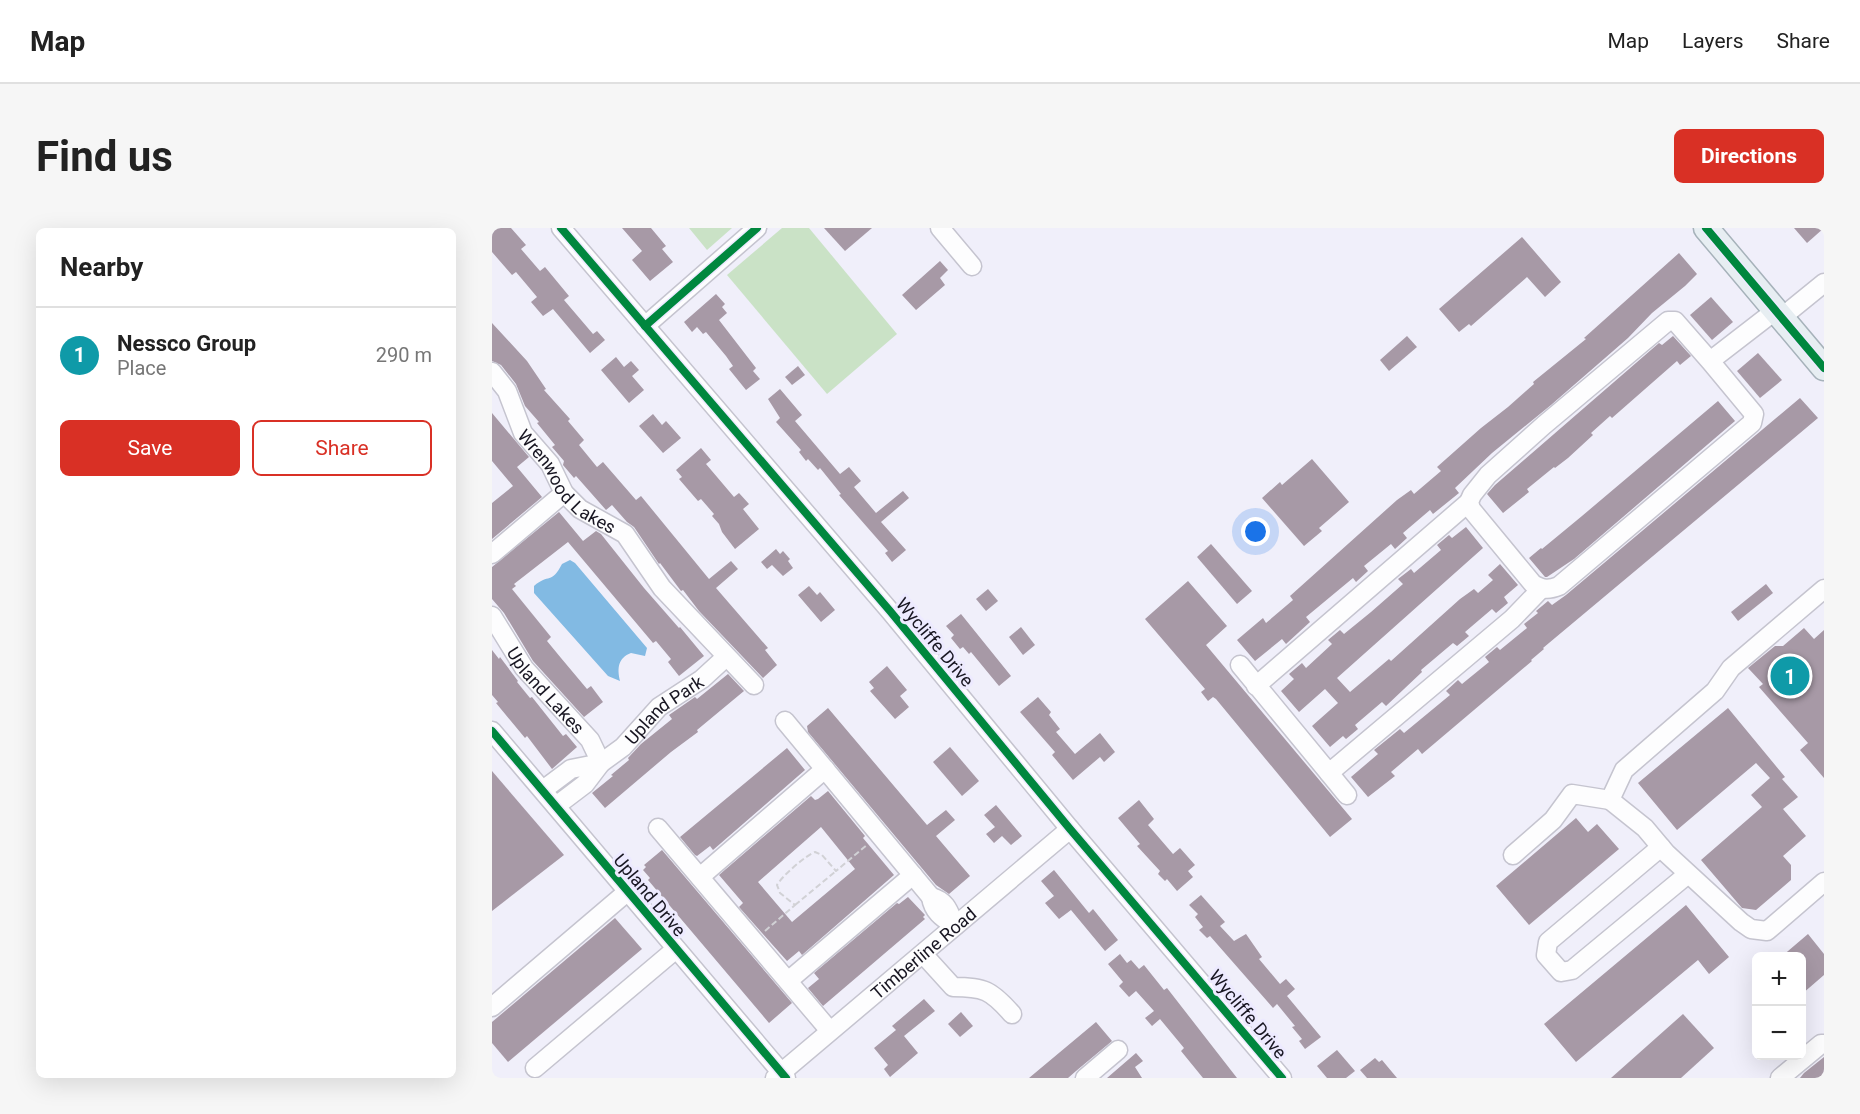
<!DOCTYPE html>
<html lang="en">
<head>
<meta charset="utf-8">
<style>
	:root { --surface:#fff; --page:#f6f6f6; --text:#222; --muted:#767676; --line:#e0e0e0; --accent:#d93025 }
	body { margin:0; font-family:Roboto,sans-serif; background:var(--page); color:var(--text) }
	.controls { position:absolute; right:18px; bottom:18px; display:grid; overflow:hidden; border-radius:9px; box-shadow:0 6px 24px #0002 }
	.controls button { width:54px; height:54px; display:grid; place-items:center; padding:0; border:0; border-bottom:2px solid var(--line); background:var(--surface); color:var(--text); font:30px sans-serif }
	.you { position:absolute; left:764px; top:304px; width:21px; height:21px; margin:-15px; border:4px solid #fff; border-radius:50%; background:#1a73e8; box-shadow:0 0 0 9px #1a73e833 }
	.badge { display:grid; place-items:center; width:39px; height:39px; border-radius:50%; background:var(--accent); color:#fff; font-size:20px; font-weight:700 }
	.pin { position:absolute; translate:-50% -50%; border:3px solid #fff; box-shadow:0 2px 6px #0006 }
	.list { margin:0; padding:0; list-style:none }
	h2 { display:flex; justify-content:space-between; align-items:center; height:78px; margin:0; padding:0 24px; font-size:26px }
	h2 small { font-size:20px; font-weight:400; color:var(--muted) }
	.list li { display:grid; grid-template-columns:39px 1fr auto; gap:18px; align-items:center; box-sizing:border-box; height:96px; padding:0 24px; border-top:2px solid var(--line) }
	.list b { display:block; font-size:22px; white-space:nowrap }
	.list p { margin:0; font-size:20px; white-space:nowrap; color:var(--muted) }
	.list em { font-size:20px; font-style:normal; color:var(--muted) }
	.actions { display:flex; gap:12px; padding:18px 24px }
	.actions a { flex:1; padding:14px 0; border:2px solid var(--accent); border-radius:9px; text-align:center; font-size:21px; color:var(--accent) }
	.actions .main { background:var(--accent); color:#fff }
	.map { position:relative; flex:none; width:1332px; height:850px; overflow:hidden; border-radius:9px }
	header { display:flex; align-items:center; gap:36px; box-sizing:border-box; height:84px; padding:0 30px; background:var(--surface); border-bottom:2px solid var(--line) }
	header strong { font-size:28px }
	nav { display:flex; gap:33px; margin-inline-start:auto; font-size:21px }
	.intro { display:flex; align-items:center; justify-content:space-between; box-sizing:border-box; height:144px; padding:0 36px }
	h1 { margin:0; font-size:42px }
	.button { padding:15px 27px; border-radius:9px; background:var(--accent); color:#fff; font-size:21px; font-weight:700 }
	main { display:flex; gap:36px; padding:0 36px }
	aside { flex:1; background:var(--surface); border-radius:9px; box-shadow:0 6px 24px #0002 }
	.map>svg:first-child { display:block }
</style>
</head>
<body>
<header>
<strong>Map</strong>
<nav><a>Map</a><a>Layers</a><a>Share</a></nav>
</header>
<div class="intro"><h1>Find us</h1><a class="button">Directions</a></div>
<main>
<aside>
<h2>Nearby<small></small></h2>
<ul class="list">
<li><span class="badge" style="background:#0f9aa8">1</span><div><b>Nessco Group</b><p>Place</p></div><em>290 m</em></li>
</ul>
<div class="actions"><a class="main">Save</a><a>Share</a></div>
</aside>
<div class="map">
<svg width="1332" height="850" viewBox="0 0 1332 850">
	<rect width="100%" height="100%" fill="#f0effa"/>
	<g fill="#cae2c6">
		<polygon points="197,0 240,0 215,22"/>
		<polygon points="290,0 317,0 405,106 335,166 235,47"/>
	</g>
	<path fill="#82bae3" d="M78 332 83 335 155 420 153 428 139 425C126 430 125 440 128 453L116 448 42 365V358C57 345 59 357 70 336Z"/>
	<g fill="#a799a6" fill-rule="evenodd">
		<polygon points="0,0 19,0 34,17 29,21 48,43 53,39 77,68 72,72 101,106 105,103 113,112 98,125 61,81 51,88 39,74 45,69 24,44 20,47 0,24"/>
		<polygon points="130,0 159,0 174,18 170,21 181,34 158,53 140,32 150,23"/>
		<polygon points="332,0 380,0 353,23"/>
		<polygon points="1302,0 1332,0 1315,15"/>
		<polygon points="1030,9 1069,54 1053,69 1035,49 979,98 977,96 967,104 947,81"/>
		<polygon points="1187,25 1205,46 1193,58 1160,85 1136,110 1059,177 1000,225 963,260 967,265 941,286 938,282 911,305 915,310 903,321 899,316 872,338 876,343 864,354 861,350 814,389 818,394 794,416 790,411 763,433 745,412 771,390 774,395 801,372 798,368 905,272 919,262 922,266 949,243 945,239 989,200 1016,179 1042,156 1041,154 1094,111 1092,110"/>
		<polygon points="448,33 456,42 448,50 453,57 424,82 410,67"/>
		<polygon points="224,66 233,76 230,79 235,85 227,92 264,140 261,143 268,151 254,162 237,141 241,138 234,128 214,104 211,106 205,99 200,104 192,94"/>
		<polygon points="1219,69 1241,94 1220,112 1198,87"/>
		<polygon points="0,95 35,133 54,161 52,162 78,191 76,193 92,212 87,217 105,239 111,234 144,272 149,268 217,351 239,333 246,341 224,360 276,420 273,422 285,437 271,450 207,383 191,362 189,363 168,335 167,336 142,299 135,294 120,277 114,282 84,248 82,250 71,237 72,233 60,219 63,217 45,195 47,194 33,178 24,156 9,137 0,133"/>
		<polygon points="915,108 925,119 897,143 888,132"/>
		<polygon points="1181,108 1199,128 1188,137 1185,133 1120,190 1118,188 1099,205 1101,207 1076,230 1063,240 1062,239 1035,261 1037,264 1011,285 995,266 1003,257 1167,115 1170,117"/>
		<polygon points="1266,125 1290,152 1268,170 1245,143"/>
		<polygon points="124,129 132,139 139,133 147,142 140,148 152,162 137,175 109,142"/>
		<polygon points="306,138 313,147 300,157 293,149"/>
		<polygon points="288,161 310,187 303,193 348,246 357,239 369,253 362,259 384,285 411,263 417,270 389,294 414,322 400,334 393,325 396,323 347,267 349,266 328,240 326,242 316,231 314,233 307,224 309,222 284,194 288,190 276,171"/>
		<polygon points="1308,170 1326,190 1051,420 1052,421 1039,432 1040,433 943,515 930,526 926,521 899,544 903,548 876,569 859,549 886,526 882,522 908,501 912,505 958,467 954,463 966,452 970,456 997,434 993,429 1005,419 1008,422 1035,400 1032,396 1046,385 1044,383 1056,373 1060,377 1074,367"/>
		<polygon points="1226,173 1243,193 1082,331 1055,349 1053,349 1037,330 1049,320 1050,321 1090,288"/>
		<polygon points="0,185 37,229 25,239 50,269 0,311 0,275 21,258 0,233"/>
		<polygon points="161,186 170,197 174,193 189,210 171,225 147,198"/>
		<polygon points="209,220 219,232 214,236 242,269 247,265 257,276 251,281 267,301 243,321 230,304 227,296 220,288 222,286 209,271 206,273 187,251 190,249 184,242"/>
		<polygon points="820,231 857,274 827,300 830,303 812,318 770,270 788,254 790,257"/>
		<polygon points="67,284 91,313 104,303 109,306 152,360 187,400 188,399 212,428 187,448 176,434 179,431 164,413 161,415 76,314 22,356 24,358 20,361 59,409 55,413 69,430 95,461 99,458 111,474 92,489 41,433 12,385 0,371 0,339"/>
		<polygon points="974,299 991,320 845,450 858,464 897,431 899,433 968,371 982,361 986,365 1001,352 996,347 1008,336 1026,357 1012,369 1016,375 1004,385 1000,381 973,404 977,408 965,418 961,415 929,442 930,444 894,478 890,474 863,497 866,501 854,511 851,508 838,519 820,498 846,475 833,461 807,484 789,463 802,451 797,446 810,435 814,440 840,416 836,412 848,402 852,406 879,384 911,356 906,351 919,341 922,345 949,322 945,317 957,307 960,310"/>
		<polygon points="719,316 760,363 745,376 705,329"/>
		<polygon points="284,321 288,326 291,323 298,331 296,333 301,340 291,348 280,337 275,341 269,334"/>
		<polygon points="696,353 735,398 714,417 860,591 838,609 724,471 721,469 716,473 709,464 713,461 653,391"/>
		<polygon points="1274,356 1281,365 1246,393 1239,384"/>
		<polygon points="317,358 325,367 328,364 343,382 329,394 306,367"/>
		<polygon points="496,361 506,373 494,383 484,371"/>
		<polygon points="469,386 519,448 507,458 479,424 477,426 471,419 468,421 459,410 462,407 454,398"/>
		<polygon points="529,399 543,417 531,427 517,409"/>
		<polygon points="1312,400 1322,411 1332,402 1332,550 1308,522 1316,515 1267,459 1271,456 1256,440 1283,418 1291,418"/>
		<polygon points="0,422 7,431 8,429 26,453 25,454 38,470 40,469 71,508 74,506 85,519 60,541 35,508 33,510 4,475 6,474 0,467"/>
		<polygon points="395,438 415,462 408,468 417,479 403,491 378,463 382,460 377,454"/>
		<polygon points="236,446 252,463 205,502 206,504 179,524 113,580 100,565 121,548 119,547 137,532 136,530 149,516 180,491 177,487 203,469 205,471"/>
		<polygon points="546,469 559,484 557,487 568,501 564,504 583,526 608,505 623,524 612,534 608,529 581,552 560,527 563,524 528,484"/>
		<polygon points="336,480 435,597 454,582 463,592 444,608 478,648 457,666 444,657 316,504 315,498"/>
		<polygon points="1236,480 1293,549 1290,551 1306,569 1291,581 1314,608 1291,628 1299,637 1299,652 1264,682 1250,680 1209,632 1270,579 1259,567 1278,550 1264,535 1185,602 1146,555"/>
		<polygon points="458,519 487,553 470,568 441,534"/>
		<polygon points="295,520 313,542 221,622 218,618 205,628 203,627 188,609"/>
		<polygon points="0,543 72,627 0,683"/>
		<path d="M336 563 373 608 371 610 402 647 310 727 307 723 295 733 247 679 251 675 227 647 319 568 323 572 326 571ZM329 599 363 641 300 694 266 654Z"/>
		<polygon points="647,572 662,591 656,597 681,626 688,620 703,637 696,643 701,649 685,663 675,651 673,653 666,646 668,643 645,618 648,616 626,590"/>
		<polygon points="504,577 530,608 519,617 510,608 502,615 494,606 503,599 492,587"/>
		<polygon points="1084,590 1096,604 1105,596 1127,621 1037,697 1004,658"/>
		<polygon points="170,622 300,775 277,795 156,652 158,650 151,642 154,639 152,637"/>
		<polygon points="562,642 597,685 601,681 626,712 613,723 579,682 567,691 553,675 562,668 549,653"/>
		<polygon points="709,667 733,694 728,698 742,713 754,706 770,729 767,731 788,756 794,751 803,761 795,768 829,809 813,821 807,813 810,811 800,799 803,798 785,776 781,780 718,708 715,710 707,702 711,699 703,689 706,686 697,677"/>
		<polygon points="416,669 433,687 431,689 433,691 331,778 316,760 327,751 322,745 405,675 407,676"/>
		<polygon points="1194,677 1237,729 1217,746 1206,732 1084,834 1052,796"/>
		<polygon points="123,690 150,721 16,834 0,815 0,794"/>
		<polygon points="1316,706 1332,726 1332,747 1310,766 1310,729 1289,729"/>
		<polygon points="628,726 635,735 639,732 647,741 652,737 672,762 675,760 745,850 711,850 689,823 692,820 668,791 660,798 653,790 662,783 644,763 637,769 627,758 631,754 616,736"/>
		<polygon points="432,771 443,783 412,808 426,825 398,849 392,841 396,837 382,820 404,802 400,798"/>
		<polygon points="469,784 481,798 468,809 456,796"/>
		<polygon points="1191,786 1222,820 1189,850 1119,850"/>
		<polygon points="604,794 620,813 584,843 576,850 537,850"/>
		<polygon points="845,822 863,843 854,850 835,850 825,838"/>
		<polygon points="644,825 651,833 643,839 650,850 615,850"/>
		<polygon points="1332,829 1332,850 1308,850 1312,845"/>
		<polygon points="883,830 887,834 890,832 905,850 875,850 868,842"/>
	</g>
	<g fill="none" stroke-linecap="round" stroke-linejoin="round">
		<g stroke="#c5c4cf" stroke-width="21">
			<g id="minor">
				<polyline points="69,0 398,383 578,601 790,850"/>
				<polyline points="448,0 480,38"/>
				<polyline points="1290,89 1332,55"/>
				<polyline points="153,98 265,0"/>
				<path d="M1218 133 1183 93H1176L1052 197 996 247 980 267 977 274 979 281 1041 356C1051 362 1057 362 1067 358L1260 195 1262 186 1218 133 1284 82"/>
				<path id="s1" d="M0 144 15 163 31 205 58 236 72 265 88 281 133 306 170 360 262 457"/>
				<polyline points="0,326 72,265"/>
				<polyline points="1332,361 1239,440 1223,463 1132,542 1118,572 1153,600 1174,625 1249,694 1259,701 1275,703 1332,654"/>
				<path id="s2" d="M0 388 32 440 98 512 109 535"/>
				<polyline points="748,437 837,545 1020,391 1049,361"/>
				<polyline points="764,458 977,274"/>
				<polyline points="293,493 439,669"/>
				<polyline points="0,503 294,850"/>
				<polyline points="837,545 855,567"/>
				<polyline points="51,562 79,541 109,535"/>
				<path id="s3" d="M64 578 93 556 109 535 131 519 167 479 210 451 234 429"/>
				<polyline points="166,600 338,803"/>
				<polyline points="1169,619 1056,714 1054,727 1069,744 1080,742 1196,646"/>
				<polyline points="1021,627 1061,592 1080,566 1118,572"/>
				<polyline points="208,649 333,541"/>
				<path d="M439 669C455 673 457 684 463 698 451 690 441 684 439 669Z"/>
				<path d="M431 726 461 759C492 759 499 762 520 786"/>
				<polyline points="296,753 421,647"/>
				<polyline points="0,779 135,664"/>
				<polyline points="43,840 184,721"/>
				<path id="s4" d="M283 850 578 601"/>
				<polyline points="593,850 626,822"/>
				<polyline points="1288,850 1329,816 1332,816"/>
			</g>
		</g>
		<g stroke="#a6b2ba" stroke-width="27">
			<polyline id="major" points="1214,0 1332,140"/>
		</g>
		<g stroke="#d1d1d5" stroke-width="2" stroke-dasharray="6 3" stroke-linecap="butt">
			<polyline points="303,677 344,643"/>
			<path d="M273 703 303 677 288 665 285 657C289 649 314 627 323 624L330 627 344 643 376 616"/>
		</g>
		<use href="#minor" stroke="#fdfdfe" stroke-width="18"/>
		<use href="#major" stroke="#e7eef2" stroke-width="24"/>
		<g stroke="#edeaff" stroke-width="11">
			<g id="cycleway">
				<polyline points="69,0 398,383 578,601 790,850"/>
				<polyline points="1214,0 1332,140"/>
				<polyline points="153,98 265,0"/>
				<polyline points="0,503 294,850"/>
			</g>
		</g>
		<use href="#cycleway" stroke="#00873e" stroke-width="8"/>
	</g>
	<g text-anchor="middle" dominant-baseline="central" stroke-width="6" stroke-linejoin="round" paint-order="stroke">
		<g font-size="18" fill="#181622" stroke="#edeaff">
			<text stroke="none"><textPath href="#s1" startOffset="136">Wrenwood Lakes</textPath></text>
			<text transform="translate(443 414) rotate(50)">Wycliffe Drive</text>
			<text stroke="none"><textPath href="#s2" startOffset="92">Upland Lakes</textPath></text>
			<text stroke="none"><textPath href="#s3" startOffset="146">Upland Park</textPath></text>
			<text transform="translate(158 667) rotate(50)">Upland Drive</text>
			<text stroke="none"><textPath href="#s4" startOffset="194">Timberline Road</textPath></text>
			<text transform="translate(756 786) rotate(50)">Wycliffe Drive</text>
		</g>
	</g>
</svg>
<div class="controls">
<button>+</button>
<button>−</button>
</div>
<div class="you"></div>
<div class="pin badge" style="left:1298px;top:448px;background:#0f9aa8">1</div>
</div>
</main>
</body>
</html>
